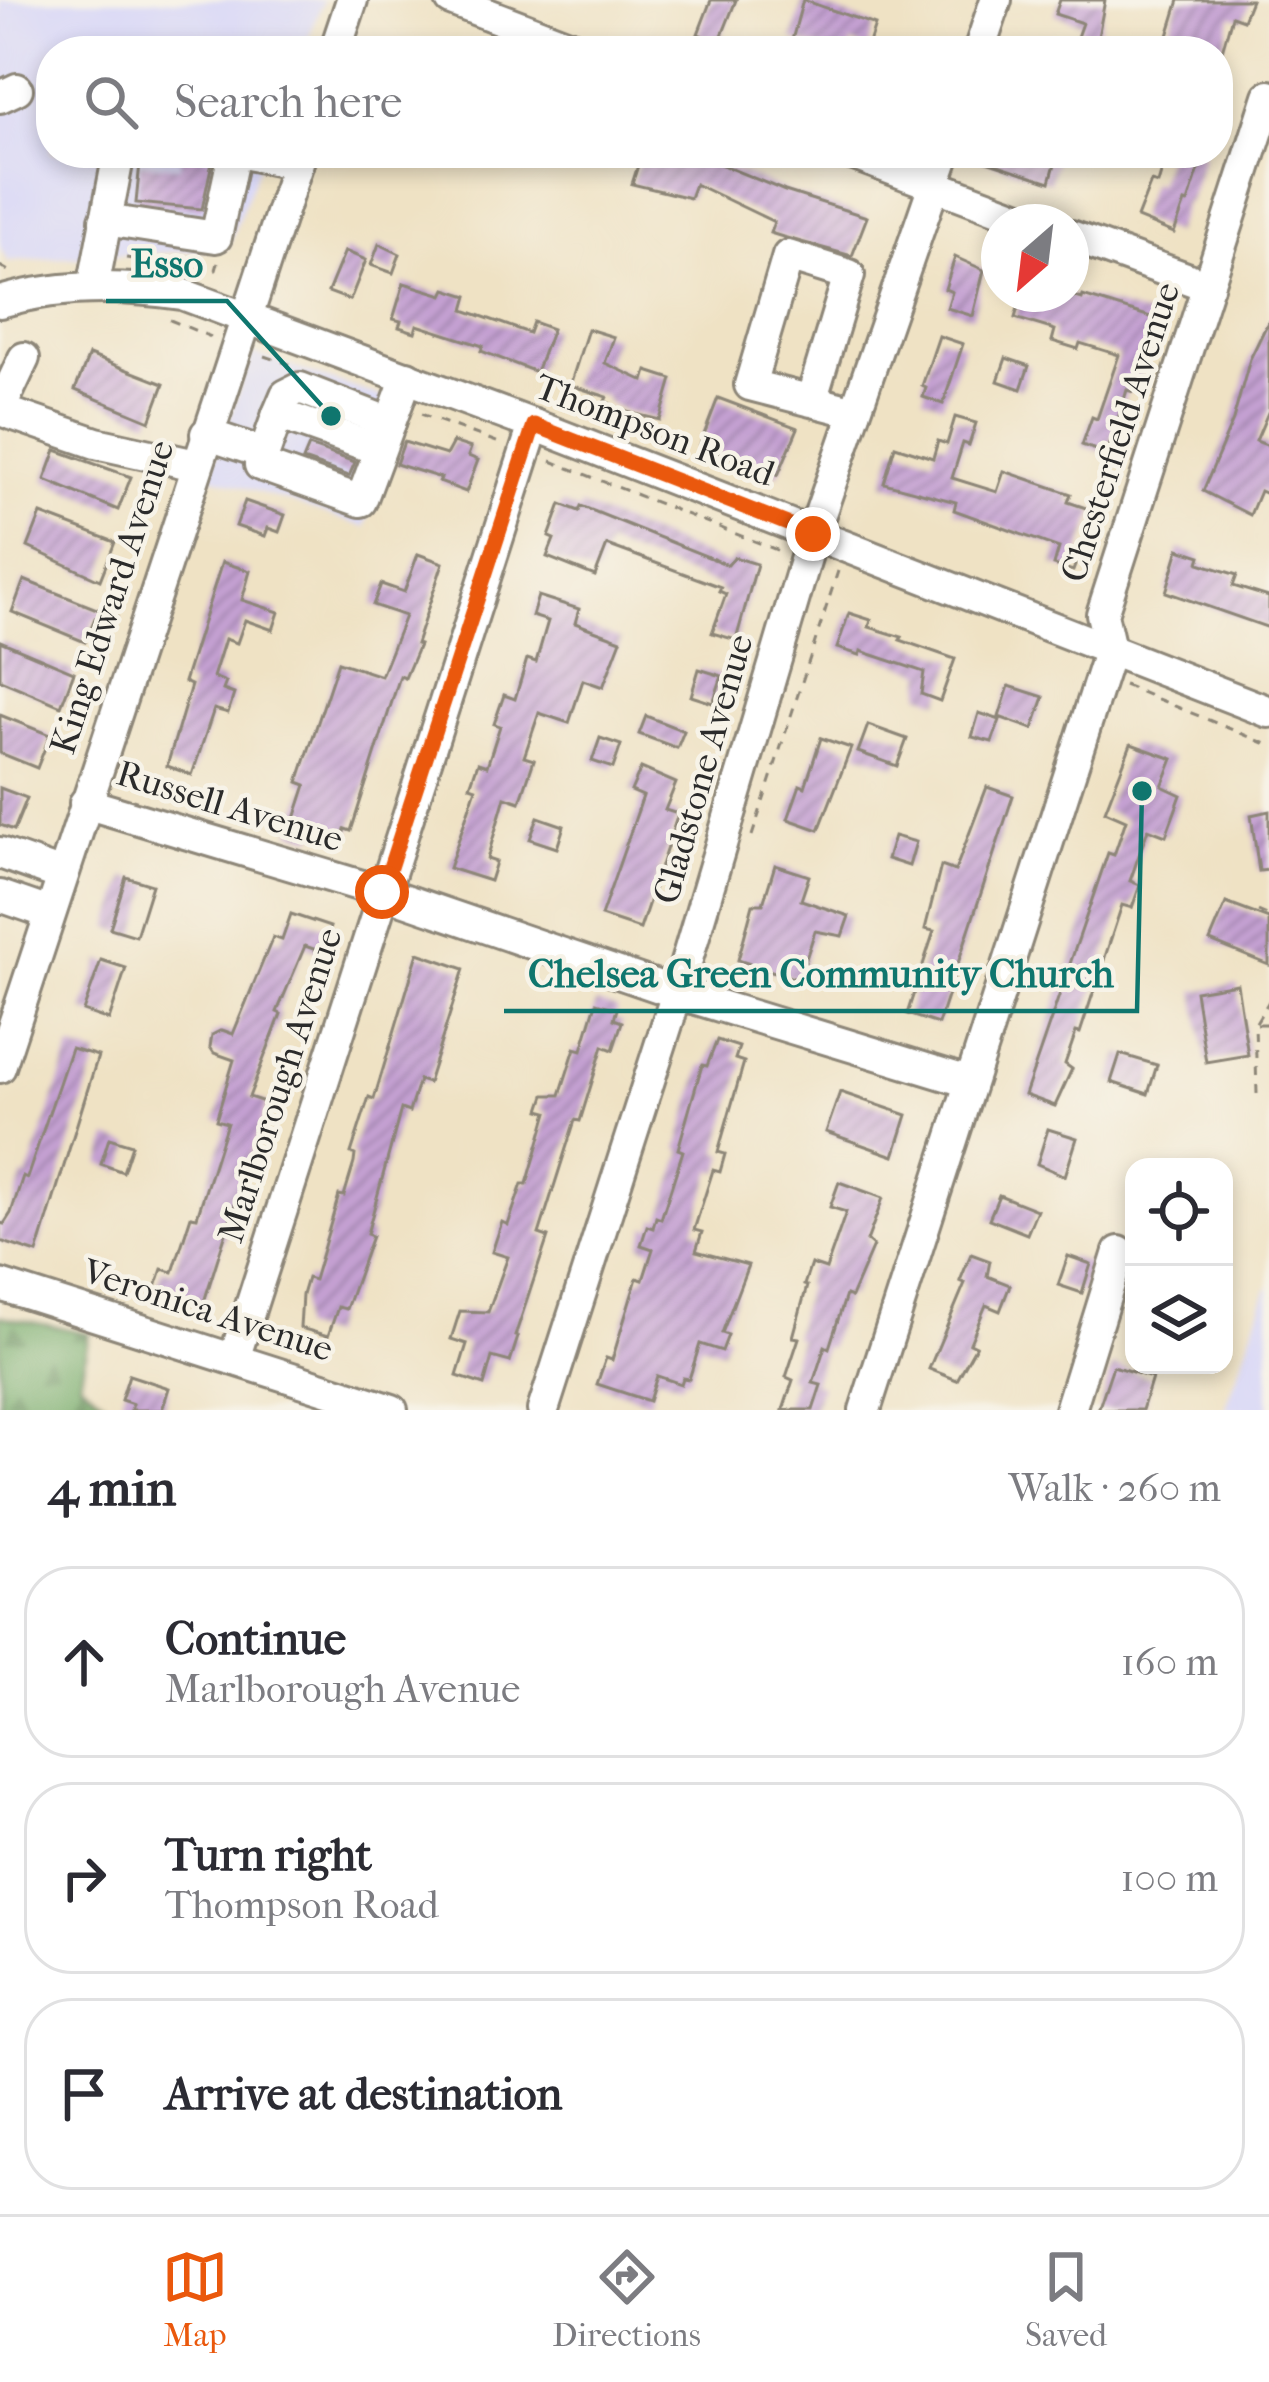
<!DOCTYPE html>
<html lang="en">
<head>
<meta charset="utf-8">
<style>
	:root { --surface:#fff; --page:#f7f7f7; --text:#2b2b33; --muted:#7c7c81; --line:#e1e1e2; --accent:#ea580c }
	body { margin:0; font-family:"IM FELL French Canon",serif; background:var(--page); color:var(--text) }
	.controls { position:absolute; right:36px; bottom:36px; display:grid; overflow:hidden; border-radius:24px; box-shadow:0 6px 18px #0003 }
	.controls button { width:108px; height:108px; display:grid; place-items:center; padding:0; border:0; border-bottom:3px solid var(--line); background:var(--surface); color:var(--text); font:60px sans-serif }
	.compass { position:absolute; left:981px; top:204px; width:108px; height:108px; border-radius:50%; background:var(--surface); box-shadow:0 6px 18px #0003; rotate:208deg }
	.stop { position:absolute; width:36px; height:36px; margin:-27px; border:9px solid #ea580c; border-radius:50%; background:#fff }
	.stop.end { background:#ea580c; border-color:#fff; box-shadow:0 3px 12px #0008 }
	.list { margin:0; padding:0; list-style:none }
	h2 { display:flex; justify-content:space-between; align-items:center; height:156px; margin:0; padding:0 48px; font-size:51px }
	h2 small { font-size:39px; font-weight:400; color:var(--muted) }
	.list li { display:grid; grid-template-columns:78px 1fr auto; gap:36px; align-items:center; box-sizing:border-box; height:192px; margin:0 24px 24px; padding:0 24px; border:3px solid var(--line); border-radius:48px }
	.list b { display:block; font-size:45px; white-space:nowrap }
	.list p { margin:0; font-size:39px; white-space:nowrap; color:var(--muted) }
	.list em { font-size:39px; font-style:normal; color:var(--muted) }
	.icon { flex:none; width:66px; height:66px; fill:none; stroke:currentColor; stroke-width:2; stroke-linecap:round; stroke-linejoin:round }
	.map { position:relative; flex:none; width:1269px; height:1410px; overflow:hidden }
	.search { position:absolute; background:var(--surface); box-shadow:0 6px 18px #0003; left:36px; right:36px; top:36px; height:132px; display:flex; align-items:center; gap:30px; box-sizing:border-box; padding:0 42px; border-radius:48px; color:var(--muted); font-size:45px }
	.sheet { height:804px; background:var(--surface) }
	nav { display:flex; justify-content:space-around; align-items:center; box-sizing:border-box; height:168px; border-top:3px solid var(--line); background:var(--surface); font-size:33px; color:var(--muted) }
	nav a { display:grid; justify-items:center; gap:6px }
	nav .on { color:var(--accent) }
	.map>svg:first-child { display:block }
</style>
</head>
<body>
<div class="map">
<svg width="1269" height="1410" viewBox="0 0 1269 1410">
	<defs>
		<pattern id="forest-firs" width="22" height="20" patternUnits="userSpaceOnUse" patternTransform="scale(3)"><rect width="22" height="20" fill="#74aa67"/><path d="M5 1l3.5 6h-7zM16 11l3.5 6h-7z" fill="#5f8b55"/></pattern>
		<pattern id="building-hatch" width="6" height="6" patternUnits="userSpaceOnUse" patternTransform="scale(3)"><rect width="6" height="6" fill="#c4a0d2"/><path d="M-1 1l2-2M0 6l6-6M5 7l2-2" fill="none" stroke="#9f83ab"/></pattern>
	</defs>
	<rect width="100%" height="100%" fill="#f7f3e8"/>
	<filter id="ink" filterUnits="userSpaceOnUse"><feTurbulence type="fractalNoise" baseFrequency=".00833" numOctaves="2"/><feDisplacementMap in="SourceGraphic" scale="24" xChannelSelector="R" yChannelSelector="G"/><feConvolveMatrix kernelMatrix="1 2 1 2 8 2 1 2 1" color-interpolation-filters="sRGB"/></filter>
	<filter id="wash" filterUnits="userSpaceOnUse"><feTurbulence type="fractalNoise" baseFrequency=".004" numOctaves="4" result="noise"/><feDisplacementMap in="SourceGraphic" scale="48" xChannelSelector="R" yChannelSelector="G"/><feGaussianBlur stdDeviation="2.7" result="paint"/><feColorMatrix in="noise" values="0 0 0 0 0 0 0 0 0 0 0 0 0 0 0 0 0 1.4 0 .05"/><feComposite in="paint" operator="in"/></filter>
	<g filter="url(#wash)">
		<rect width="100%" height="100%" fill="#efe2c4"/>
		<g fill="#d8d7f8">
			<polygon points="0,0 323,0 303,51 51,51 51,153 264,153 227,249 7,261 0,247"/>
			<polygon points="252,353 407,406 365,527 210,476"/>
			<polygon points="1269,1284 1269,1410 1225,1410"/>
		</g>
		<polygon fill="url(#forest-firs)" stroke="#506a49" stroke-width="3" points="0,1316 89,1333 80,1382 115,1410 0,1410"/>
		<g id="blocks">
			<g fill="url(#building-hatch)">
				<polygon points="711,0 736,0 719,43 698,34"/>
				<polygon points="803,0 875,25 867,49 851,43 849,51 828,51 792,40"/>
				<polygon points="1060,0 1105,0 1098,37 1130,51 1072,51 1082,23 1055,14"/>
				<polygon points="1179,0 1251,0 1243,20 1232,16 1222,51 1183,51 1185,44 1167,39"/>
				<polygon points="642,153 676,158 678,153 701,153 700,156 785,191 867,217 852,256 783,237 770,233 774,222 695,184 690,198 632,184"/>
				<polygon points="974,153 1058,153 1050,182 974,157"/>
				<polygon points="1167,153 1204,153 1188,203 1185,202 1174,233 1137,218 1151,182 1158,184"/>
				<polygon points="181,154 213,158 202,209 136,203 140,163 180,167"/>
				<polygon points="379,244 400,254 393,273 371,265"/>
				<polygon points="345,251 366,260 350,300 328,292"/>
				<polygon points="955,257 984,270 973,316 947,308 952,292 945,289"/>
				<polygon points="404,283 443,295 446,289 468,296 464,310 529,333 533,322 552,329 536,372 481,351 483,346 417,325 415,332 399,327 401,321 393,319"/>
				<polygon points="1022,294 1066,294 1082,299 1083,296 1154,318 1153,321 1162,324 1133,392 1127,390 1107,454 1082,445 1092,417 1097,419 1119,355 1080,343 1078,349 1052,341 1055,330 1015,318"/>
				<polygon points="1269,320 1269,410 1256,441 1269,446 1269,495 1260,491 1250,515 1203,491 1233,420 1250,359"/>
				<polygon points="588,329 614,337 605,363 644,381 647,371 672,379 660,420 627,412 605,401 607,397 570,385"/>
				<polygon points="939,336 963,344 943,404 923,397 926,388 922,386"/>
				<polygon points="89,355 164,384 150,421 75,390"/>
				<polygon points="1006,358 1029,366 1021,389 998,381"/>
				<polygon points="718,398 798,428 778,475 700,445"/>
				<polygon points="955,417 976,423 969,445 963,443 952,478 997,492 1004,471 1071,494 1068,502 1095,511 1073,571 1054,565 1059,548 954,510 956,502 884,483 895,446 933,458 938,441 947,444"/>
				<polygon points="404,442 446,455 453,442 471,448 468,456 478,460 466,492 439,482 441,478 396,464"/>
				<polygon points="309,446 355,462 349,476 303,460"/>
				<polygon points="56,450 131,477 118,510 45,480"/>
				<polygon points="245,501 285,515 279,532 268,528 265,536 236,526"/>
				<polygon points="561,504 579,511 581,506 728,565 734,557 757,564 736,640 712,633 726,594 719,591 721,587 607,545 595,576 547,557 554,539 549,537"/>
				<polygon points="41,514 115,542 100,580 28,547"/>
				<polygon points="1179,549 1201,556 1199,563 1237,575 1233,586 1269,597 1269,628 1166,592"/>
				<polygon points="418,554 443,563 416,644 419,645 405,678 400,676 351,831 345,829 341,841 315,832 313,838 291,831 306,785 298,782 338,662 381,676 405,616 373,605 381,584 404,592"/>
				<polygon points="222,562 250,571 242,600 279,612 273,630 245,620 237,643 225,639 213,677 226,682 223,690 234,694 228,713 214,709 192,775 167,766 191,685 184,682"/>
				<polygon points="24,580 117,617 117,618 95,618 85,642 12,612"/>
				<polygon points="538,596 579,609 575,623 621,640 603,687 583,680 569,723 539,713 524,757 534,760 520,802 505,797 487,859 496,862 490,881 449,868 476,788 470,786 478,763 487,766 500,726 494,724 504,695 515,699 527,659 536,662 548,621 532,616"/>
				<polygon points="849,613 871,620 869,627 902,637 900,640 955,659 940,701 921,694 924,672 861,651 860,655 837,648"/>
				<polygon points="0,641 74,672 61,706 0,680"/>
				<polygon points="699,669 722,676 713,703 691,696"/>
				<polygon points="1009,686 1044,697 1033,729 999,717"/>
				<polygon points="979,713 1000,720 992,742 972,737"/>
				<polygon points="0,715 50,735 37,768 0,753"/>
				<polygon points="646,716 684,731 677,748 639,734"/>
				<polygon points="868,725 907,739 897,766 858,752"/>
				<polygon points="600,738 621,745 613,768 592,761"/>
				<polygon points="821,738 851,748 819,830 788,819 800,785 805,787"/>
				<polygon points="1131,744 1173,759 1162,786 1181,795 1166,836 1148,829 1130,881 1140,885 1132,908 1122,905 1080,1033 1076,1032 1065,1064 1072,1069 1055,1106 1025,1095 1108,853 1114,855 1126,820 1105,811"/>
				<polygon points="641,768 676,783 665,810 678,814 640,929 601,916 643,796 631,791"/>
				<polygon points="987,787 1013,796 938,1024 907,1014 934,931 925,929 941,866 955,871"/>
				<polygon points="0,788 27,798 14,830 0,825"/>
				<polygon points="1269,811 1269,870 1259,871 1251,815"/>
				<polygon points="538,817 564,826 557,848 530,839"/>
				<polygon points="894,836 916,842 909,866 887,859"/>
				<polygon points="775,865 809,876 801,900 849,916 842,936 815,931 799,980 738,960 753,904 763,904"/>
				<polygon points="126,877 152,885 136,936 110,928"/>
				<polygon points="1226,903 1269,919 1269,965 1210,941"/>
				<polygon points="291,914 330,927 322,952 305,946 277,1012 281,1014 249,1097 267,1103 203,1305 155,1290 162,1269 173,1272 191,1216 197,1217 227,1123 216,1120 234,1060 214,1053 210,1047 212,1035 222,1030 233,1034 273,937 282,940"/>
				<polygon points="418,953 464,969 428,1083 419,1080 409,1112 401,1109 367,1234 372,1236 346,1309 338,1307 328,1336 300,1328 302,1295 307,1278 314,1280 339,1195 344,1196 354,1163 355,1155 351,1153 369,1097 374,1099"/>
				<polygon points="101,960 126,968 109,1020 83,1011"/>
				<polygon points="1237,984 1248,1055 1206,1062 1195,991"/>
				<polygon points="596,1003 617,1009 614,1019 622,1022 613,1050 603,1046 580,1121 575,1120 539,1234 548,1237 515,1336 518,1337 510,1362 492,1357 484,1385 457,1376 467,1344 451,1339 460,1311 488,1312 508,1257 492,1252 502,1222 508,1225 522,1184 527,1184 548,1112 540,1110 545,1095 560,1095 575,1048 582,1050"/>
				<polygon points="717,1040 739,1047 735,1059 744,1062 718,1152 725,1154 720,1172 713,1170 694,1230 702,1232 696,1251 748,1265 722,1333 728,1335 722,1351 700,1344 689,1379 683,1378 681,1384 657,1376 649,1401 597,1384 606,1358 612,1360 637,1278 643,1280 653,1249 641,1245 647,1226 653,1228 656,1217 661,1219 683,1151 678,1149 702,1065 707,1066"/>
				<polygon points="71,1048 98,1056 37,1253 0,1241 0,1223 4,1224 11,1213 23,1176 27,1178"/>
				<polygon points="1120,1054 1157,1065 1148,1094 1111,1082"/>
				<polygon points="840,1092 907,1115 894,1156 826,1132"/>
				<polygon points="1048,1129 1077,1138 1065,1176 1037,1164"/>
				<polygon points="109,1138 132,1145 123,1172 101,1164"/>
				<polygon points="839,1182 883,1198 867,1241 873,1246 851,1297 846,1295 829,1348 825,1346 813,1383 821,1385 813,1410 783,1410 793,1380 786,1377 799,1338 793,1337 807,1286 804,1285 811,1264 826,1269 846,1212 830,1207"/>
				<polygon points="999,1195 1037,1210 1027,1234 989,1219"/>
				<polygon points="971,1254 990,1261 987,1276 1010,1285 1000,1311 986,1305 970,1343 976,1346 957,1380 929,1369 965,1283 960,1281"/>
				<polygon points="1068,1256 1091,1264 1082,1293 1058,1285"/>
				<polygon points="1113,1366 1152,1378 1142,1410 1098,1410"/>
				<polygon points="129,1375 169,1388 162,1410 131,1410 133,1404 121,1400"/>
			</g>
		</g>
	</g>
	<g filter="url(#ink)">
		<use href="#blocks" fill-opacity="0" stroke="#8d8678" stroke-width="3"/>
		<g fill="none" stroke-linecap="round" stroke-linejoin="round">
			<g stroke="#8d8678" stroke-width="36">
				<g id="minor">
					<polyline points="451,0 584,51"/>
					<polyline points="335,51 352,0"/>
					<polyline points="979,51 996,0"/>
					<polyline points="0,97 17,89"/>
					<polyline points="243,153 297,164"/>
					<polyline points="849,153 1033,222"/>
					<polyline points="105,220 216,237 234,153"/>
					<polyline points="1071,236 1208,286"/>
					<polyline points="93,288 119,153"/>
					<path d="M0 302C60 284 121 285 182 294L534 425 1269 712"/>
					<polyline points="811,401 849,275 788,256 750,385 855,412"/>
					<polyline points="0,409 24,358"/>
					<polyline points="0,410 96,443 196,465"/>
					<polyline points="278,414 286,395 300,388 390,423"/>
					<polyline points="206,434 263,453"/>
					<polyline points="380,450 278,414 260,465 361,501 407,377"/>
					<polyline points="85,803 382,892 677,993 969,1082"/>
					<polyline points="0,853 62,875"/>
					<polyline points="0,896 49,913"/>
					<polyline points="0,1067 301,153"/>
					<polyline points="0,1285 392,1410"/>
					<polyline points="234,1359 534,425"/>
					<polyline points="543,1410 677,993 813,534 945,153"/>
					<polyline points="865,1410 1110,649 1102,614 1269,96"/>
					<polyline points="1070,1410 1119,1252"/>
				</g>
			</g>
			<g stroke="#8d8678" stroke-width="3" stroke-dasharray="9 9" stroke-linecap="butt">
				<polyline points="126,258 216,270 218,263"/>
				<polyline points="0,266 10,272"/>
				<polyline points="170,320 211,337"/>
				<polyline points="265,356 289,364"/>
				<polyline points="421,414 502,444"/>
				<polyline points="551,461 782,552"/>
				<polyline points="1124,685 1269,745"/>
				<polyline points="752,836 838,571"/>
				<polyline points="1258,911 1269,916"/>
				<polyline points="1257,1024 1269,1024"/>
				<polyline points="1257,1094 1255,1024 1269,1001"/>
			</g>
			<use href="#minor" stroke="#fff" stroke-width="30"/>
		</g>
	</g>
	<g fill="none" stroke-linecap="round" stroke-linejoin="round" filter="url(#ink)">
		<polyline stroke="#ea580c" stroke-width="15" points="382,892 534,425 813,534"/>
	</g>
	<g text-anchor="middle" dominant-baseline="central" stroke-width="9" stroke-linejoin="round" paint-order="stroke">
		<g font-size="36" fill="#2b2b2b" stroke="#f7f3e8">
			<text transform="translate(655 430) rotate(21)">Thompson Road</text>
			<text transform="translate(1120 432) rotate(-72)">Chesterfield Avenue</text>
			<text transform="translate(112 597) rotate(-72)">King Edward Avenue</text>
			<text transform="translate(703 769) rotate(-74)">Gladstone Avenue</text>
			<text transform="translate(230 806) rotate(17)">Russell Avenue</text>
			<text transform="translate(280 1085) rotate(-72)">Marlborough Avenue</text>
			<text transform="translate(208 1310) rotate(18)">Veronica Avenue</text>
		</g>
	</g>
	<path fill="none" stroke="#0f766e" stroke-width="4.5" d="M331 416L227 301H106M1142 791L1137 1011H504"/>
	<g fill="#0f766e" stroke="#f7f3e8" stroke-width="4.5">
		<circle cx="331" cy="416" r="12"/>
		<circle cx="1142" cy="791" r="12"/>
	</g>
	<g font-size="39" text-anchor="middle" font-weight="bold" fill="#0f766e" stroke="#f7f3e8" stroke-width="9" stroke-linejoin="round" paint-order="stroke">
		<text x="167" y="277">Esso</text>
		<text x="821" y="987">Chelsea Green Community Church</text>
	</g>
</svg>
<div class="controls">
<button><svg class="icon" aria-label="locate" viewBox="0 0 24 24"><circle cx="12" cy="12" r="6"/><path d="M12 2v4M12 18v4M2 12h4M18 12h4"/></svg></button>
<button><svg class="icon" aria-label="layers" viewBox="0 0 24 24"><path d="M12 4l9 5-9 5-9-5zM3 14l9 5 9-5"/></svg></button>
</div>
<svg class="compass" viewBox="-18 -18 36 36"><path d="M0-13l5 13h-10z" fill="#e53935"/><path d="M0 13l5-13h-10z" fill="#7c7c81"/></svg>
<div class="stop" style="left:382px;top:892px"></div>
<div class="stop end" style="left:813px;top:534px"></div>
<div class="search"><svg class="icon" aria-label="search" viewBox="0 0 24 24"><circle cx="10" cy="10" r="6"/><path d="M15 15l6 6"/></svg>Search here</div>
</div>
<section class="sheet">
<h2>4 min<small>Walk · 260 m</small></h2>
<ul class="list">
<li><svg class="icon" aria-label="ahead" viewBox="0 0 24 24"><path d="M12 20V5M6 11l6-6 6 6"/></svg><div><b>Continue</b><p>Marlborough Avenue</p></div><em>160 m</em></li>
<li><svg class="icon" aria-label="right" viewBox="0 0 24 24"><path d="M7 20v-9h11M14 6l5 5-5 5"/></svg><div><b>Turn right</b><p>Thompson Road</p></div><em>100 m</em></li>
<li><svg class="icon" aria-label="arrive" viewBox="0 0 24 24"><path d="M6 21V4h12l-3 4 3 4H6"/></svg><div><b>Arrive at destination</b></div></li>
</ul>
</section>
<nav>
<a class="on"><svg class="icon" aria-label="map" viewBox="0 0 24 24"><path d="M3 6l6-2 6 2 6-2v14l-6 2-6-2-6 2zM9 4v14M15 6v14"/></svg>Map</a>
<a><svg class="icon" aria-label="directions" viewBox="0 0 24 24"><path d="M12 3l9 9-9 9-9-9zM9 14v-3h6M13 9l2 2-2 2"/></svg>Directions</a>
<a><svg class="icon" aria-label="saved" viewBox="0 0 24 24"><path d="M7 4h10v16l-5-4-5 4z"/></svg>Saved</a>
</nav>
</body>
</html>
